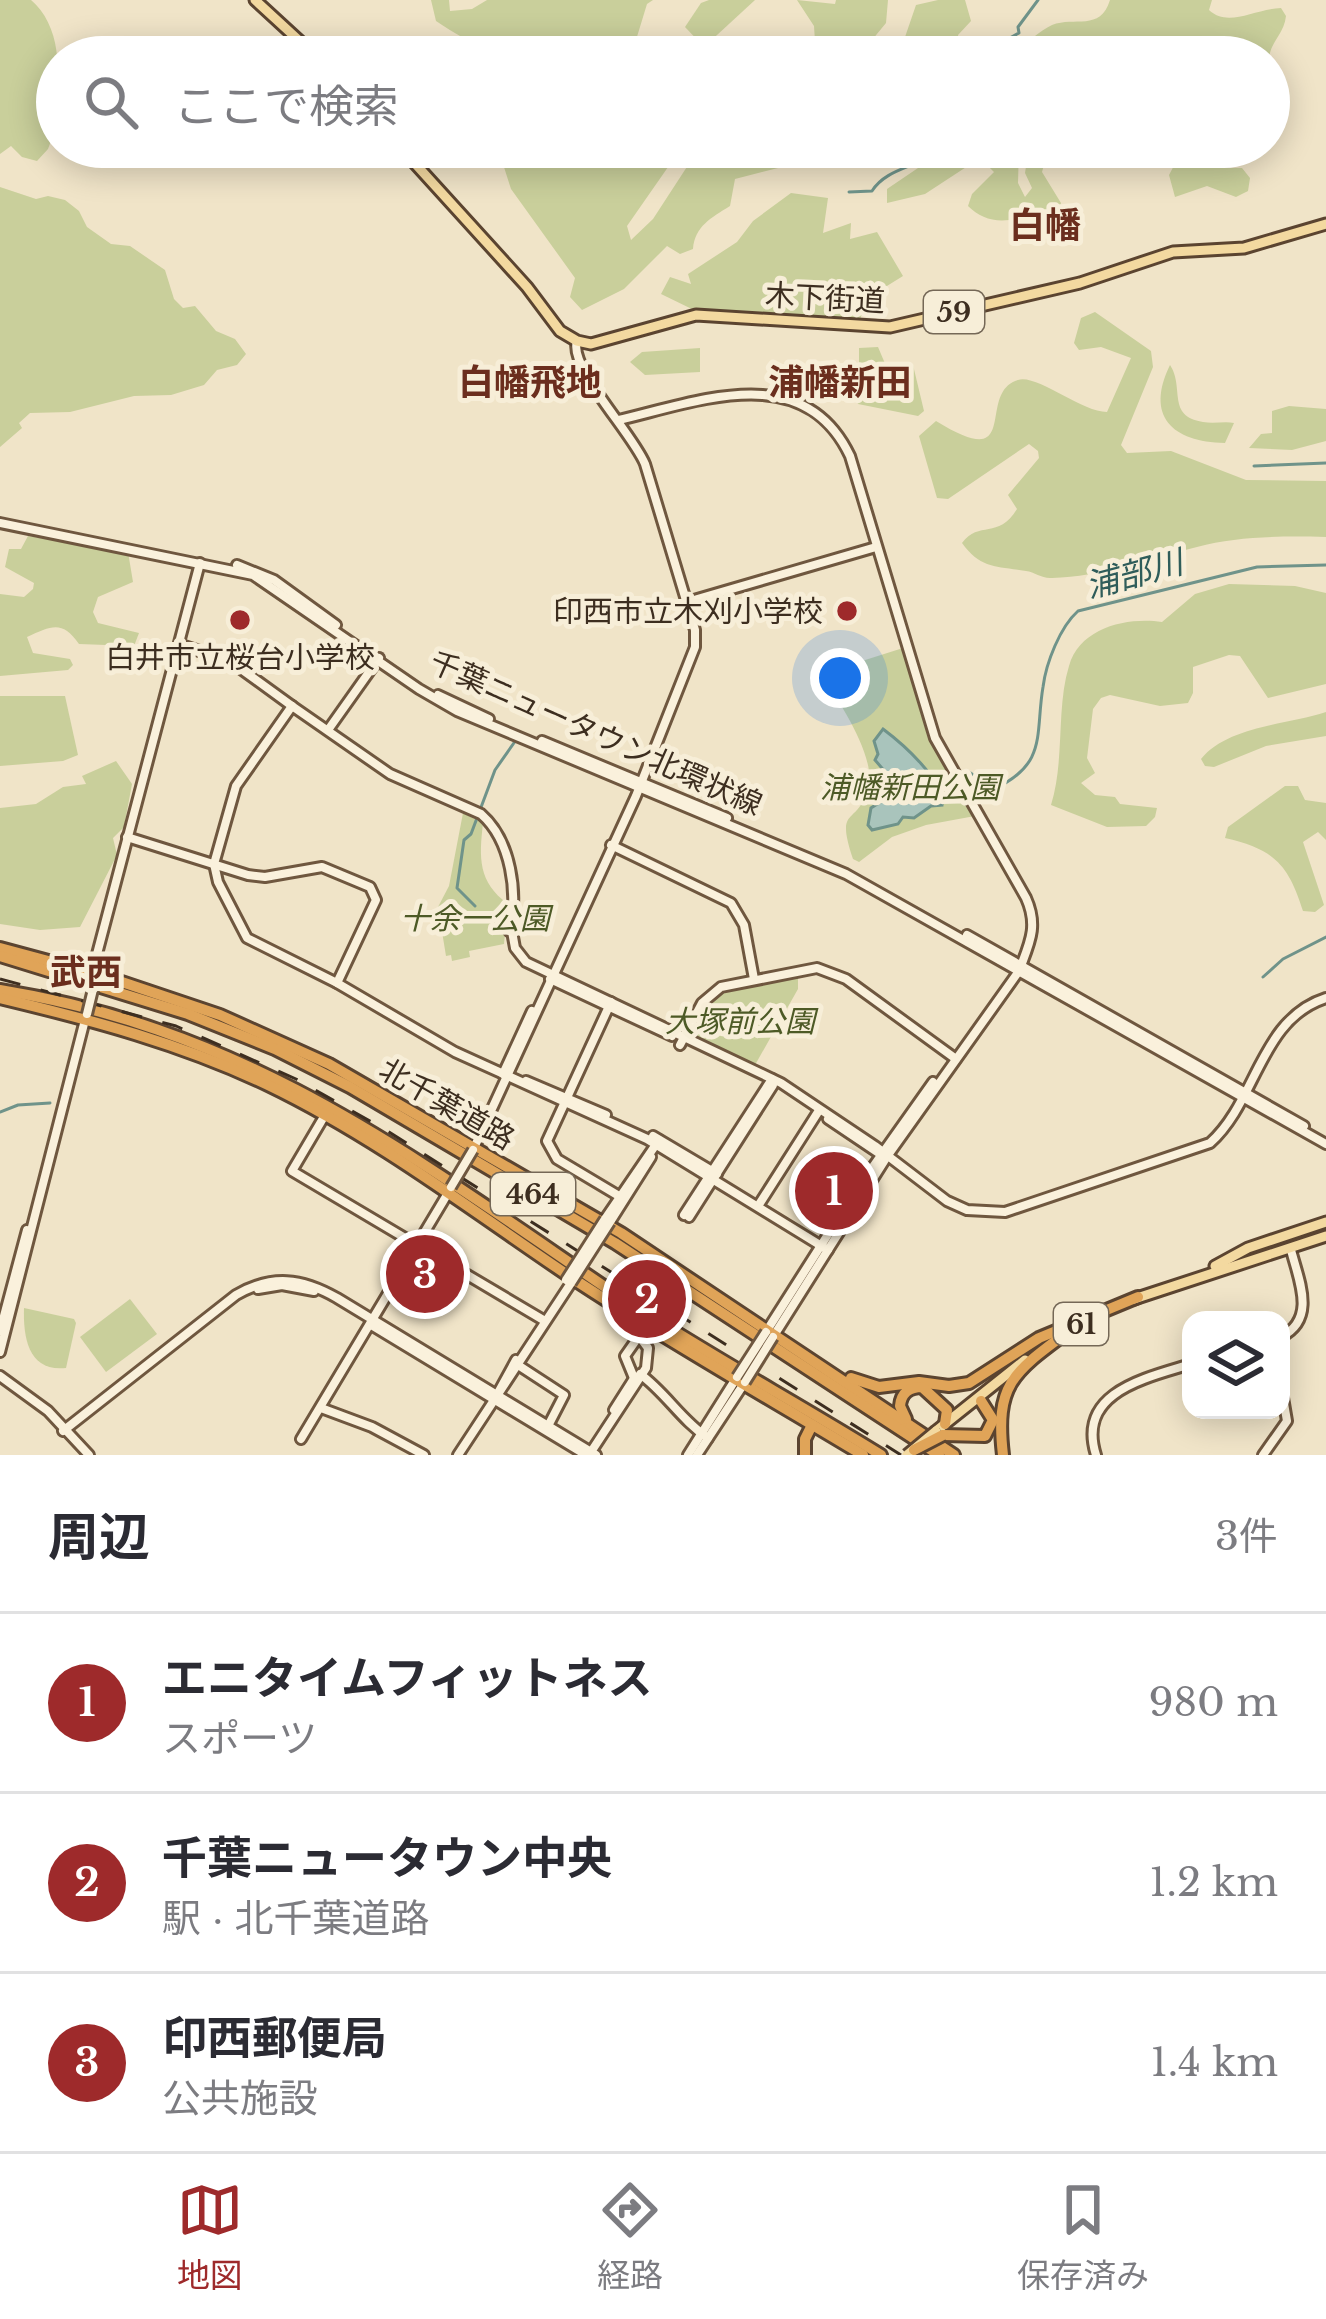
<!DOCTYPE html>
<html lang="ja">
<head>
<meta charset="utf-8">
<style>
	:root { --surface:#fff; --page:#f7f7f7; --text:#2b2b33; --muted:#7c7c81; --line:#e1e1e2; --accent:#9e2a2b }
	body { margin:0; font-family:"Libre Baskerville","Noto Sans JP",serif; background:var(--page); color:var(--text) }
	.controls { position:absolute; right:36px; bottom:36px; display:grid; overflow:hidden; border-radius:24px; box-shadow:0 6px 30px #0003 }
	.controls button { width:108px; height:108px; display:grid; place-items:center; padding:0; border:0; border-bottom:3px solid var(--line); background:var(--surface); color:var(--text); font:60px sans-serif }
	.you { position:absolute; left:840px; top:678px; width:42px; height:42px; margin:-30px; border:9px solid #fff; border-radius:50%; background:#1a73e8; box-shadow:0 0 0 18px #1a73e833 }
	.badge { display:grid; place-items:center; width:78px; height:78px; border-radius:50%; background:var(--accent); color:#fff; font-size:39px; font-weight:700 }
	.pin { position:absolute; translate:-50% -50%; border:6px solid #fff; box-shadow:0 3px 12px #0006 }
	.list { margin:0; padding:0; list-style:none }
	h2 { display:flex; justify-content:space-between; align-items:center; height:156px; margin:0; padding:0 48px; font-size:51px }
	h2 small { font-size:39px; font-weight:400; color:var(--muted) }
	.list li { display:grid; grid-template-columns:78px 1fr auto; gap:36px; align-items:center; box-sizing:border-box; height:180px; padding:0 48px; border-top:3px solid var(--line) }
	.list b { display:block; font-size:45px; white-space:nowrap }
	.list p { margin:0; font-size:39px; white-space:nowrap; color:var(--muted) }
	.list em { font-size:39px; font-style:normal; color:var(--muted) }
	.icon { flex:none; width:66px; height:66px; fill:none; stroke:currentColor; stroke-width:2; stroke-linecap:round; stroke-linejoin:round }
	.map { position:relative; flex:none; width:1326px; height:1455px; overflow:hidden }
	.search { position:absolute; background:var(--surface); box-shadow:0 6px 30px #0003; left:36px; right:36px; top:36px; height:132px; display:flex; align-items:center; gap:30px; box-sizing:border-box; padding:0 42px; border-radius:66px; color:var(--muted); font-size:45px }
	.sheet { height:696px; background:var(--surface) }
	nav { display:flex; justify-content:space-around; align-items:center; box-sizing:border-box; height:168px; border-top:3px solid var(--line); background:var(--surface); font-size:33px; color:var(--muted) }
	nav a { display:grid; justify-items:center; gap:6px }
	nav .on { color:var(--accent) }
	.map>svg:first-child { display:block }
</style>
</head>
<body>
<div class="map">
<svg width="1326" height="1455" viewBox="0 0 1326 1455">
	<rect width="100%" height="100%" fill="#f0e4c8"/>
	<g fill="#c9cf9b">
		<path d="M0 0H31C59 23 66 77 46 107L56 127 48 149 37 161 22 157 11 146 0 154Z"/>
		<path d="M431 0H449L450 11 472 9 487 0H653L647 4 636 40C609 55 525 61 495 52 474 45 454 33 436 21Z"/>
		<polygon points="709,0 755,0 704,47 685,27 701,3"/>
		<polygon points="797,0 835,4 836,0 888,0 886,23 858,57 816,57 814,26"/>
		<polygon points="938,0 965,0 971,21 958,35 961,57 933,57 931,49 904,40 916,5"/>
		<path d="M1110 0H1212L1209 10C1228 28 1254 9 1281 8L1286 16C1284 34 1271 41 1269 58L1208 57 1169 37 1126 57H1014C1022 46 1039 31 1052 25 1075 16 1100 32 1110 0Z"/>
		<path d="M528 147H682L627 226 631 240 653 219 694 156 695 147H885L789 160 778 168 735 179 730 206C711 218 695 226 693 249L680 254 667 246 624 289 582 310 570 297 575 278 511 189 503 164Z"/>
		<path d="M949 147H1019L1018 183 1025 197 1032 188 1025 173 1029 147H1049L1042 172 1061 203 1058 216 1031 224 1017 218C999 224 981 219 968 206L972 194 994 172 980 158 925 194 887 203V189Z"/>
		<polygon points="1177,160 1219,168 1242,168 1250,178 1248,191 1236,197 1207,186 1175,197 1169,175"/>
		<polygon points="0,187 36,199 48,196 65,200 79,211 87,227 111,244 130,246 165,270 174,299 183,308 195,306 216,331 235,339 246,354 237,365 217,370 204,385 171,395 134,396 70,412 30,413 19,423 22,428 0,447"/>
		<polygon points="791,193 828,198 823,233 851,223 850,239 877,232 903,276 866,299 859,324 698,312 661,294 670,277 691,284 688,274 737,242 753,221"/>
		<path d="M1095 312 1151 351 1153 367 1121 445 1127 453 1171 451 1246 480 1326 481V537C1283 536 1238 536 1197 547 1150 558 1101 577 1052 578 1042 579 1035 572 1026 571 996 566 981 569 962 543 979 520 998 540 1017 509L1008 495 1039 458 1038 451 1029 444 948 499 937 498 919 436 936 421C1024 475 975 393 1018 380 1037 374 1081 412 1107 412L1131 358 1101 347 1079 350 1074 343 1081 318Z"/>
		<polygon points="878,347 889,373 913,365 924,411 918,416 858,404 848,380 859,376 859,348"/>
		<polygon points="700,348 700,372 645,375 630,362 642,352"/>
		<path d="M1170 365C1185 388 1166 416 1203 422 1214 424 1225 421 1234 423L1225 443C1172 442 1145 416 1170 365Z"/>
		<polygon points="1289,406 1326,409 1326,441 1292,450 1249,448 1261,434 1272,433 1272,411"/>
		<path d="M28 536 128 552 133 582 98 597 93 612 98 623 139 633 134 646 79 644C62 620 52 626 27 637L33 653 70 659 73 665 68 670 0 676V594L24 597 33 589 34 583 5 567 9 549H21Z"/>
		<path d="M1229 584 1295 586 1326 593V684L1268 698 1240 656 1229 655 1193 667V693L1188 703 1160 706 1110 695 1101 698 1093 709 1087 758 1095 773 1081 783 1095 795 1115 797 1120 804 1157 808 1155 817 1146 826 1107 827 1051 805C1065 760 1056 708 1069 666 1080 627 1128 617 1162 622L1195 594Z"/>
		<path d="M903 648 931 737 975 816 926 825 892 837 859 862 853 859C835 805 856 827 868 790 878 758 838 700 821 674Z"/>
		<polygon points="0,696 65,696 78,755 63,761 0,766"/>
		<path d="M1326 712V736L1266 746 1214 767 1205 766 1201 759C1228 726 1286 725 1326 712Z"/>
		<polygon points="116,761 132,784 124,827 113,838 117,855 80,927 40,930 0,924 0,808 36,804 63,787 86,784 82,776"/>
		<path d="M1285 786H1298L1305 800 1326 803V840L1318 832 1303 842 1324 905 1315 912 1303 911C1288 863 1273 849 1225 838L1228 827Z"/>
		<path d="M463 813 483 823C479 858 478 882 508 904L504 944 469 951 470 957 452 961 451 955 446 956 438 907 449 886Z"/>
		<path d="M798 974V989L755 1065 693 1035C700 984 755 983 798 974Z"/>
		<polygon points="130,1299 157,1334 106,1372 80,1337"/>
		<path d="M24 1308 74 1319 76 1323 66 1368C29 1372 23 1339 24 1308Z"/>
	</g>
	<path fill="#a9c4bc" stroke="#6f938a" stroke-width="3" d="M883 729C903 744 944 780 942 805L931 806 914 818 903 817 898 824 872 830 868 825 871 808 898 791 906 781 896 770 887 774 875 760 878 754 874 741Z"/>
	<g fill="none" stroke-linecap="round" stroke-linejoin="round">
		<g stroke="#6f938a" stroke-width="3">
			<polyline points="988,57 990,49 1019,33 1018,27 1038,0"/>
			<path d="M849 192 872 191C888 166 922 168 941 147"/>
			<polyline points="1254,466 1326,463"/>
			<path d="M959 772H969L994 789C1048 764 1035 734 1043 687 1046 663 1060 627 1078 611L1257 567 1326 565"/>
			<polyline points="937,784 951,776"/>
			<polyline points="475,906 457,888 464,840 471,834 495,770 516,740"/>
			<polyline points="1263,977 1283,959 1326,937"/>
			<polyline points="0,1112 18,1105 50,1103"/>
		</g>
		<g stroke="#6f573f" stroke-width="14">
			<g id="secondary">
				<path d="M619 420C700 401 804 359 850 456L935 738 1026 898C1039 927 1029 944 1019 971L886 1158 773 1337"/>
				<polyline points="0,523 253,575 419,689 457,711 846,874 1326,1144"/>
				<polyline points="237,565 274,580 336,625"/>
				<polyline points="687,602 876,547"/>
				<polyline points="181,645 230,661 292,706"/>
				<polyline points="438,695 489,719"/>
				<polyline points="292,706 236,786 214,864 218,882 247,938 337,983 455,1052 647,1139 828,1250"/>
				<path d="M292 706 390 774 481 814C511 840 519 894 509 931"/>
				<polyline points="328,730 379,658"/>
				<polyline points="542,741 727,818"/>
				<polyline points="127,837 248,875 265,877 322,867 370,887 376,900 337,983"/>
				<polyline points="611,845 731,903 744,925 754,979"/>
				<path d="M511 926 515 948 526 962 781 1083 875 1146 947 1201 967 1210 1005 1212 1210 1143C1257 1101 1260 1019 1326 998"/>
				<polyline points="967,935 1304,1126"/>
				<polyline points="92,973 200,563"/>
				<polyline points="550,979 672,1036"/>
				<polyline points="611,1002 547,1141 557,1159 619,1196"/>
				<polyline points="680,1045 702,1003 721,987 817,968 846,979 956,1059"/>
				<polyline points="503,1074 532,1011"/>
				<polyline points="526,1081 606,1115"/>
				<polyline points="325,1115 292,1171 545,1321"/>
				<polyline points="828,1119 880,1154"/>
				<polyline points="653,1136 717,1174"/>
				<path d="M473 1150 636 796 695 647V630L645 464C633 434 568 367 577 341"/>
				<polyline points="760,1203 818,1112"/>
				<polyline points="684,1215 772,1079"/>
				<polyline points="689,1217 773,1085 772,1080"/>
				<polyline points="605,1219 659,1140"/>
				<polyline points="610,1222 651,1157"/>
				<polyline points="258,1289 282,1285 314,1291"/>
				<polyline points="373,1326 586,1455"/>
				<polyline points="0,1331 27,1230"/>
				<polyline points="766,1332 855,1192 933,1082"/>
				<path d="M1281 1337C1317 1319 1299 1281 1291 1250"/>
				<polyline points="0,1352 86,1016"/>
				<polyline points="518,1365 564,1395 548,1426"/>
				<path d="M640 1374C666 1393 681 1420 708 1438"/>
				<polyline points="0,1376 48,1411 89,1455"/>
				<polyline points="498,1393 516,1360"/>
				<polyline points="321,1408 372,1427 424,1455"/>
				<polyline points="614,1410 635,1377"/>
				<path d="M63 1431 236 1295C272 1274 302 1278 337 1298L596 1455"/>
				<polyline points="301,1439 451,1188"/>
				<polyline points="458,1455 571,1283"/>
				<polyline points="589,1455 646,1368 648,1348 639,1336 625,1356 634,1378"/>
				<polyline points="688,1455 737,1377"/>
				<polyline points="697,1455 745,1382"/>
				<path d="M1096 1455C1076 1392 1146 1378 1191 1364"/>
				<polyline points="1263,1455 1287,1421 1281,1386"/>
			</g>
		</g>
		<g stroke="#5b4430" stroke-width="15">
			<g id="primary">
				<polyline points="255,0 317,57"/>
				<polyline points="400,147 527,287 560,331 577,341 591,344 696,315 890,327 1080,283 1173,252 1244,248 1326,224"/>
				<polyline points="1215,1266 1248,1248 1326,1222"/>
				<polyline points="1134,1299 1326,1236"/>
				<polyline points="936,1431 1025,1360"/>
			</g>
		</g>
		<g stroke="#5b4430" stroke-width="16">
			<g id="highway">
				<polyline points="0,948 104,976 220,1015 329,1064 621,1233 954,1455"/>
				<polyline points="0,956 188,1014 275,1049 350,1087 615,1243 939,1455"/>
				<path d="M0 990C247 1030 408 1153 608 1289 696 1348 791 1399 881 1455"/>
				<path d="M0 998C92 1020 182 1044 268 1085 378 1138 475 1213 575 1280 669 1342 767 1397 863 1455"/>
				<polyline points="851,1378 879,1387 919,1382 949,1386 969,1383 1039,1338 1138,1297"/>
				<path d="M906 1419 900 1406C901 1393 909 1387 922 1387L947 1410 945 1424"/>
				<polyline points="943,1435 985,1436 993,1420 981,1401"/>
				<polyline points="805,1455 805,1439 812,1425"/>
				<path d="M1003 1455C995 1386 1012 1373 1065 1334"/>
			</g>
		</g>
		<use href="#secondary" stroke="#faf1dc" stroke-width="8"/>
		<use href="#primary" stroke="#f3d9a0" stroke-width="9"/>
		<use href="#highway" stroke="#e0a458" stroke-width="10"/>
		<polyline stroke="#3d2e20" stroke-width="3" stroke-dasharray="21 21" stroke-linecap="butt" points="0,979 176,1026 296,1079 389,1132 901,1455"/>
		<g stroke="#6f573f" stroke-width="14" stroke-linecap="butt">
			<g id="secondary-bridge">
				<polyline points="87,1014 96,977"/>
				<polyline points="451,1187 473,1150"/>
				<polyline points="566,1280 605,1219"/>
				<polyline points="571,1283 610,1222"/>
				<polyline points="737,1377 766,1332"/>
				<polyline points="745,1382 773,1337"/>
			</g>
		</g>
		<g stroke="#5b4430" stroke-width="15" stroke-linecap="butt">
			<polyline id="primary-bridge" points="907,1455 936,1431"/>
		</g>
		<g stroke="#5b4430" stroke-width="16" stroke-linecap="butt">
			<polyline id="highway-bridge" points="914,1450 943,1435"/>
		</g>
		<use href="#secondary-bridge" stroke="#faf1dc" stroke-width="8"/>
		<use href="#primary-bridge" stroke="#f3d9a0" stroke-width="9"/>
		<use href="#highway-bridge" stroke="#e0a458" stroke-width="10"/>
	</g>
	<g fill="#9e2a2b" stroke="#f7eed8" stroke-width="4.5">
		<circle cx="847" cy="611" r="12"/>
		<circle cx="240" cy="620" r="12"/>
	</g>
	<g text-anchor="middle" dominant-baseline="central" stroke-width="10" stroke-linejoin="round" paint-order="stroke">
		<g fill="#f7eed8" stroke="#756857" stroke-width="3">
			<rect x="924" y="291" width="60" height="42" rx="9"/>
			<rect x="491" y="1173" width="84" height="42" rx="9"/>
			<rect x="1054" y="1303" width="54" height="42" rx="9"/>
		</g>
		<g font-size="27" font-weight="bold" fill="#3d2e20">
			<text x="954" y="312">59</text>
			<text x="533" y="1194">464</text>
			<text x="1081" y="1324">61</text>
		</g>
		<g font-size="30" fill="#3d2e20" stroke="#f7eed8">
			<text transform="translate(825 298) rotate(3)">木下街道</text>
			<text transform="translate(596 733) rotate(24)">千葉ニュータウン北環状線</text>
			<text transform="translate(447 1104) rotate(30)">北千葉道路</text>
		</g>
		<g font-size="30" fill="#3d2e20" stroke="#f7eed8" text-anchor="end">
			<text x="823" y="611">印西市立木刈小学校</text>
			<text x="240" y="657" text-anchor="middle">白井市立桜台小学校</text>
		</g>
		<g font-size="30" font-style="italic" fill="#4d5a26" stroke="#f7eed8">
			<text x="910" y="787">浦幡新田公園</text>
			<text x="475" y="918">十余一公園</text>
			<text x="740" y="1021">大塚前公園</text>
		</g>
		<g font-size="33" font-style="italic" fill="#2f5d5a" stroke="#f7eed8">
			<text transform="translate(1134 574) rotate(-15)">浦部川</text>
		</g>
		<g font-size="36" font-weight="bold" fill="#6b2e1e" stroke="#f7eed8">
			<text x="1045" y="225">白幡</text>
			<text x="530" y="382">白幡飛地</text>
			<text x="840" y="382">浦幡新田</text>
			<text x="86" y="972">武西</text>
		</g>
	</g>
</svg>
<div class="controls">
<button><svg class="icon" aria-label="layers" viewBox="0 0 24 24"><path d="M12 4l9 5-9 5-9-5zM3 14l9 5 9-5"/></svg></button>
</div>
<div class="you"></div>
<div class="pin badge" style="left:834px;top:1191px">1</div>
<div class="pin badge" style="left:647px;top:1299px">2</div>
<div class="pin badge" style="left:425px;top:1274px">3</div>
<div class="search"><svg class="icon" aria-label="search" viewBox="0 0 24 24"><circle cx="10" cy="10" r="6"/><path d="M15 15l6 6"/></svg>ここで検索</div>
</div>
<section class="sheet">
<h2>周辺<small>3件</small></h2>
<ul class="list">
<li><span class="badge">1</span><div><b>エニタイムフィットネス</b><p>スポーツ</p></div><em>980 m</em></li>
<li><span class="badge">2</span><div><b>千葉ニュータウン中央</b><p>駅 · 北千葉道路</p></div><em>1.2 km</em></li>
<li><span class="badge">3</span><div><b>印西郵便局</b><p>公共施設</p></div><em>1.4 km</em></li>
</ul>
</section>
<nav>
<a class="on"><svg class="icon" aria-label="map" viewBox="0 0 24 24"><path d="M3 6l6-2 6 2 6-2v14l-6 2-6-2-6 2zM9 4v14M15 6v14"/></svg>地図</a>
<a><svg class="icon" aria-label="directions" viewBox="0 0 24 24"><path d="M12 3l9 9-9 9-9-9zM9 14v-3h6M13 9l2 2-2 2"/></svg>経路</a>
<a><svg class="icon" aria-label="saved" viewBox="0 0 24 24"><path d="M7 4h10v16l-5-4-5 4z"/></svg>保存済み</a>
</nav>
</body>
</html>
